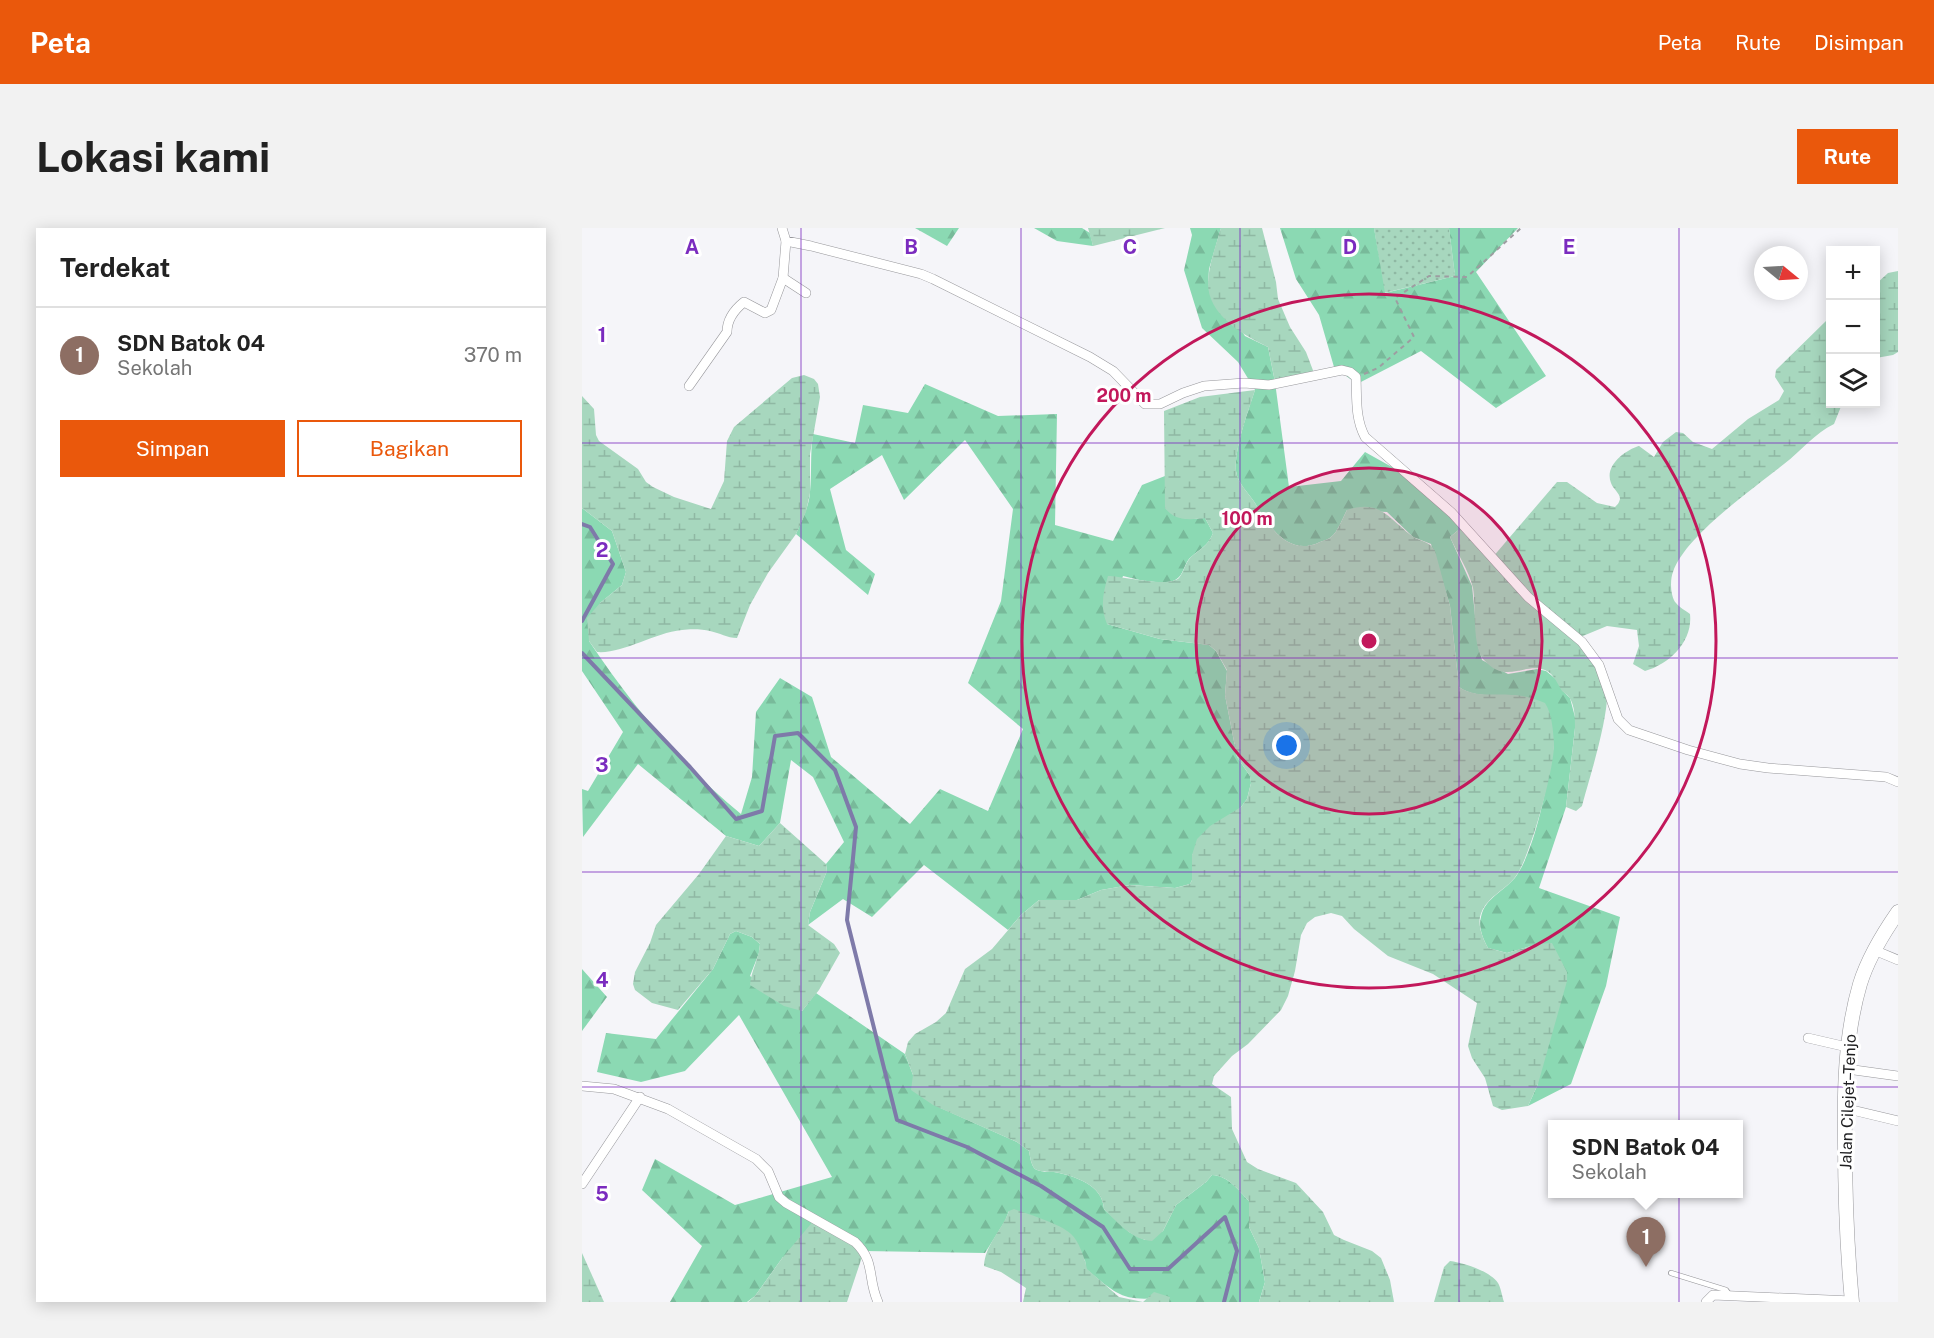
<!DOCTYPE html>
<html lang="id">
<head>
<meta charset="utf-8">
<style>
	:root { --surface:#fff; --page:#f2f2f2; --text:#222; --muted:#767676; --line:#e0e0e0; --accent:#ea580c }
	body { margin:0; font-family:"Public Sans",sans-serif; background:var(--page); color:var(--text) }
	.controls { position:absolute; right:18px; top:18px; display:grid; overflow:hidden; border-radius:0px; box-shadow:0 3px 15px #0003 }
	.controls button { width:54px; height:54px; display:grid; place-items:center; padding:0; border:0; border-bottom:2px solid var(--line); background:var(--surface); color:var(--text); font:30px sans-serif }
	.compass { position:absolute; left:1172px; top:18px; width:54px; height:54px; border-radius:50%; background:var(--surface); box-shadow:0 3px 15px #0003; rotate:108deg }
	.you { position:absolute; left:705px; top:518px; width:21px; height:21px; margin:-15px; border:4px solid #fff; border-radius:50%; background:#1a73e8; box-shadow:0 0 0 9px #1a73e833 }
	.badge { display:grid; place-items:center; width:39px; height:39px; border-radius:50%; background:var(--accent); color:#fff; font-size:20px; font-weight:700 }
	.pin { position:absolute; translate:-50% -50px; filter:drop-shadow(0 2px 3px #0008) }
	.pin::after { content:''; position:absolute; top:32px; width:21px; height:18px; background:inherit; clip-path:polygon(0 0,100% 0,50% 100%) }
	.popup { position:absolute; left:966px; top:892px; width:195px; height:78px; box-sizing:border-box; display:grid; place-content:center; border-radius:0px; background:var(--surface); filter:drop-shadow(0 2px 4px #0005); font-size:20px; white-space:nowrap; color:var(--muted) }
	.popup b { font-size:22px; color:var(--text) }
	.popup::after { content:''; position:absolute; left:50%; top:100%; margin-left:-12px; border:12px solid transparent; border-top-color:var(--surface) }
	.list { margin:0; padding:0; list-style:none }
	h2 { display:flex; justify-content:space-between; align-items:center; height:78px; margin:0; padding:0 24px; font-size:26px }
	h2 small { font-size:20px; font-weight:400; color:var(--muted) }
	.list li { display:grid; grid-template-columns:39px 1fr auto; gap:18px; align-items:center; box-sizing:border-box; height:96px; padding:0 24px; border-top:2px solid var(--line) }
	.list b { display:block; font-size:22px; white-space:nowrap }
	.list p { margin:0; font-size:20px; white-space:nowrap; color:var(--muted) }
	.list em { font-size:20px; font-style:normal; color:var(--muted) }
	.actions { display:flex; gap:12px; padding:18px 24px }
	.actions a { flex:1; padding:14px 0; border:2px solid var(--accent); border-radius:0px; text-align:center; font-size:21px; color:var(--accent) }
	.actions .main { background:var(--accent); color:#fff }
	.icon { flex:none; width:33px; height:33px; fill:none; stroke:currentColor; stroke-width:2; stroke-linecap:round; stroke-linejoin:round }
	.map { position:relative; flex:none; width:1316px; height:1074px; overflow:hidden; border-radius:0px }
	header { display:flex; align-items:center; gap:36px; box-sizing:border-box; height:84px; padding:0 30px; background:var(--accent); color:#fff }
	header strong { font-size:28px }
	nav { display:flex; gap:33px; margin-inline-start:auto; font-size:21px }
	.intro { display:flex; align-items:center; justify-content:space-between; box-sizing:border-box; height:144px; padding:0 36px }
	h1 { margin:0; font-size:42px }
	.button { padding:15px 27px; border-radius:0px; background:var(--accent); color:#fff; font-size:21px; font-weight:700 }
	main { display:flex; gap:36px; padding:0 36px }
	aside { flex:1; background:var(--surface); border-radius:0px; box-shadow:0 3px 15px #0003 }
	.map>svg:first-child { display:block }
</style>
</head>
<body>
<header>
<strong>Peta</strong>
<nav><a>Peta</a><a>Rute</a><a>Disimpan</a></nav>
</header>
<div class="intro"><h1>Lokasi kami</h1><a class="button">Rute</a></div>
<main>
<aside>
<h2>Terdekat<small></small></h2>
<ul class="list">
<li><span class="badge" style="background:#8d6e63">1</span><div><b>SDN Batok 04</b><p>Sekolah</p></div><em>370 m</em></li>
</ul>
<div class="actions"><a class="main">Simpan</a><a>Bagikan</a></div>
</aside>
<div class="map">
<svg width="1316" height="1074" viewBox="0 0 1316 1074">
	<defs>
		<pattern id="grass-dots" width="8" height="8" patternUnits="userSpaceOnUse" patternTransform="scale(1.5)"><rect width="8" height="8" fill="#a7d7be"/><path d="M2 2h.1M6 6h.1" fill="none" stroke="#8fb8a3" stroke-width="1.8" stroke-linecap="round"/></pattern>
		<pattern id="forest-firs" width="22" height="20" patternUnits="userSpaceOnUse" patternTransform="scale(1.5)"><rect width="22" height="20" fill="#8bd9b3"/><path d="M5 1l3.5 6h-7zM16 11l3.5 6h-7z" fill="#78ba9a"/></pattern>
		<pattern id="wetland-marsh" width="20" height="14" patternUnits="userSpaceOnUse" patternTransform="scale(1.5)"><rect width="20" height="14" fill="#a7d7be"/><path d="M1 5h8M5 5V1M11 12h8M15 12V8" fill="none" stroke="#8fb8a3"/></pattern>
	</defs>
	<rect width="100%" height="100%" fill="#f5f5f9"/>
	<polygon fill="url(#grass-dots)" points="792,0 867,0 873,48 802,65"/>
	<g fill="url(#forest-firs)">
		<polygon points="333,0 377,0 365,18"/>
		<polygon points="452,0 500,0 508,5 511,18 475,13"/>
		<path d="M608 0H639L627 41 626 56 663 108 686 119 693 154 707 259 759 253 783 224 844 258 880 299 868 309 890 358 896 417 900 432 926 446 955 441 964 443 975 452 981 463 988 470 993 489V500L984 579 957 660 1038 689 1024 758 989 856 946 878 956 856V716L925 725 906 720C901 711 896 699 899 689 903 669 924 663 935 647 955 616 965 555 972 517L931 467C913 467 892 470 877 459L868 378 849 316 831 309 805 284 765 282C761 289 756 304 749 309 746 312 739 313 736 315 705 328 686 297 673 275 666 264 656 256 654 243 652 221 666 183 673 162L656 134 620 100 602 42 610 7Z"/>
		<polygon points="698,0 792,0 803,65 873,48 867,0 936,0 894,44 964,148 914,180 839,123 775,156 752,139 737,87 714,51"/>
		<path d="M343 156 416 188 475 186 473 297 531 313 560 257 583 248V280C598 291 603 292 623 290L631 305C626 318 619 320 609 329 603 334 602 344 597 349 588 360 552 351 541 348L525 396 578 411 627 417 634 423 645 443 643 467 655 529 668 548 669 555 665 571 659 579 610 627V652L608 656 593 660 548 657 519 662 495 672H457L439 687 426 702 342 637 290 689 261 671 226 697 228 684 245 643 244 636 262 614 231 549 209 532 198 595 177 618 144 608 56 536 1 609 0 561 6 563 41 504 0 443V280L30 303 44 344 40 357 18 375 7 413C49 476 100 538 159 586L170 549 174 484 198 450 230 469 249 529 328 596 358 561 406 583 441 501 386 455 419 373 431 281 383 212 322 272 300 227 248 261 264 322 293 346 286 367 214 306C220 292 227 279 228 264 230 245 228 226 231 206L273 215 281 177 326 185Z"/>
		<path d="M154 703 170 709 178 716 177 725 168 748 220 783 234 765 323 826 331 847 352 877 435 914 447 923C448 928 449 937 453 941 458 944 467 944 472 944 493 948 521 957 522 981L547 1004 563 1012 581 1003 594 977 624 954 630 947C647 948 656 962 667 973V999L677 1020 683 1054 677 1074H587V1069C541 1074 538 1069 504 1041L503 1032 427 983 423 993 403 1025 282 1023 201 1029 173 1068 165 1074H88L120 1018 60 962 73 931 153 977 250 949 157 787 103 843 59 854 15 844 24 805 74 811 131 741 148 706Z"/>
		<polygon points="0,741 25,769 0,803"/>
	</g>
	<g fill="url(#wetland-marsh)">
		<polygon points="506,0 583,0 511,18"/>
		<path d="M639 0H680L694 54 696 71 708 99 724 124 732 145 693 154 686 119C660 107 625 86 626 54 627 36 634 17 639 0Z"/>
		<polygon points="1316,43 1316,124 1311,127 1294,130 1294,56 1306,45"/>
		<path d="M1248 92V176H1260L1252 196C1233 205 1219 223 1202 236 1172 260 1103 308 1091 344 1088 351 1088 368 1094 375 1097 379 1104 383 1108 386 1111 413 1088 436 1063 443L1051 436 1057 418 1055 402 1025 398 996 410C1003 421 1020 443 1024 454 1031 478 1007 551 1000 578L994 583 984 579 993 500C993 491 993 477 987 469 985 466 982 465 980 463 975 455 972 446 963 442 942 434 924 457 902 432 890 420 894 377 891 360 887 343 875 325 868 309L880 299 910 330 975 254H985L1015 275 1033 279C1036 276 1037 275 1038 271 1038 265 1031 261 1029 255 1022 238 1043 222 1057 218L1072 229 1081 214 1094 204 1101 205 1111 214 1130 221 1166 191 1197 172 1202 163 1193 149 1194 142 1244 93Z"/>
		<path d="M222 147 232 151 236 156 238 169 228 226V265L224 284 214 306 186 345 168 377 155 410C145 410 138 405 128 403 120 401 108 401 100 402 71 405 41 426 15 424L7 413 5 390 18 375 40 357 44 344 30 303 0 280V168L12 181 14 207 17 213 56 241 64 254 71 259 92 269 129 281 142 253 145 213 152 199 210 150Z"/>
		<path d="M673 162C666 184 652 221 654 243 656 256 666 264 673 275 686 297 705 328 736 315 739 313 746 312 749 309 756 304 761 289 765 282 799 271 807 291 830 308 839 314 848 313 853 323L868 378 877 459C893 470 911 465 930 467 941 467 953 471 963 475 970 486 971 502 972 515 973 539 948 629 934 648 923 663 903 669 898 689 896 699 901 711 906 720L925 725 956 716 970 715 985 744V753L956 856 946 878 920 882 911 878 903 850 890 830 886 818 895 775 851 746 806 728 772 701 760 688 749 685 733 689 725 695 719 707 713 743 706 768 699 782 666 816 650 828 632 848 630 856 649 869 650 901 665 934 676 941 714 955 741 984 752 1007 762 1012 790 1023 799 1030 808 1052 812 1074H677L683 1054 677 1020 667 999V973C656 962 647 948 630 947L624 954 594 977 581 1003 570 1013C550 1012 535 994 522 981 521 957 493 948 472 944 467 944 458 944 453 941 449 937 448 928 447 923L435 914 351 877 329 862 331 847 323 826 326 814 333 806 354 794 364 785 383 741 410 721 439 687 457 672H495L519 662 548 657 593 660 608 656 610 652V627L615 611 628 598 659 579 665 571 669 555 668 548 655 529 643 467 645 442 634 423 627 417 578 411 525 396C518 379 521 365 526 348 541 348 587 360 597 350 602 344 603 335 609 329 618 321 626 318 631 305L623 290C607 292 593 293 583 280L582 183 618 169Z"/>
		<path d="M198 595 244 636 245 643 228 684 226 697 252 716 258 725 237 762 220 783 202 778 168 757C169 743 177 731 178 716L170 709 154 703 148 706 131 741 96 782 70 775 53 762 51 756 53 744 68 715 74 697 117 646 144 608 177 618Z"/>
		<path d="M432 981C448 987 477 995 489 1006 497 1013 503 1031 505 1041L537 1069 561 1074 572 1064 588 1069 587 1074H441L444 1060 419 1044 402 1038C403 1017 420 1002 427 983Z"/>
		<polygon points="233,991 255,998 282,1023 265,1074 166,1074 173,1068 201,1029"/>
		<polygon points="0,1025 22,1074 0,1074"/>
		<path d="M868 1033C882 1035 908 1043 916 1055 919 1060 920 1068 922 1074H852L862 1039Z"/>
	</g>
	<g fill="none" stroke-linecap="round" stroke-linejoin="round">
		<g stroke="#7e7aa9" stroke-width="4">
			<polyline points="0,296 8,299 31,336 0,393"/>
			<polyline points="0,425 108,539 154,591 180,583 193,508 216,505 253,542 274,599 265,692 315,892 385,919 459,958 521,999 548,1041 586,1041 643,989 655,1023 642,1074"/>
		</g>
		<g stroke="#97979b" stroke-width="6">
			<polyline id="lane" points="1089,1045 1144,1062 1147,1066"/>
		</g>
		<g stroke="#97979b" stroke-width="10">
			<g id="street">
				<path d="M200 0 204 13 229 18 339 46 351 51 508 129 531 143 563 176H578L601 165 622 158 662 155 687 157 760 142 768 144 774 149C775 171 773 190 783 209L870 285 946 369 1000 414 1017 437 1036 491 1047 502 1106 522 1158 536 1186 540 1304 549 1316 554"/>
				<polyline points="201,50 224,65"/>
				<path d="M107 158 145 104C145 92 152 82 162 74L183 85 189 82 201 50 204 13"/>
				<polyline points="1292,722 1316,732"/>
				<polyline points="1226,810 1265,819"/>
				<polyline points="1265,841 1316,848"/>
				<path d="M0 858 32 861 86 881 174 931 186 943 197 969 204 975 273 1014C294 1034 285 1050 296 1074"/>
				<polyline points="1262,880 1316,893"/>
				<polyline points="0,956 58,869"/>
				<polyline points="1124,1074 1131,1067 1270,1073"/>
			</g>
		</g>
		<g stroke="#97979b" stroke-width="15">
			<path id="secondary" d="M1270 1074C1265 1020 1263 968 1263 915 1262 862 1263 807 1278 756 1286 730 1300 707 1316 684"/>
		</g>
		<polyline stroke="#9d9da1" stroke-width="2" stroke-dasharray="4.5 4.5" stroke-linecap="butt" points="782,146 796,140 832,109 813,70 847,48 885,49 939,0"/>
		<use href="#lane" stroke="#fff" stroke-width="4.5"/>
		<use href="#street" stroke="#fff" stroke-width="9"/>
		<use href="#secondary" stroke="#fff" stroke-width="14"/>
	</g>
	<path fill="none" stroke="#7b2cbf" stroke-width="1.5" stroke-opacity="0.55" d="M219 0V1074M439 0V1074M658 0V1074M877 0V1074M1097 0V1074M0 215H1316M0 430H1316M0 644H1316M0 859H1316"/>
	<circle cx="787" cy="413" r="173" fill="#c2185b" fill-opacity=".12"/>
	<g fill="none" stroke="#c2185b" stroke-width="3">
		<circle cx="787" cy="413" r="173"/>
		<circle cx="787" cy="413" r="347"/>
	</g>
	<g text-anchor="middle" dominant-baseline="central" stroke-width="6" stroke-linejoin="round" paint-order="stroke">
		<g font-size="16" fill="#1f1f21" stroke="#fff">
			<text transform="translate(1266 874) rotate(-88)">Jalan Cilejet–Tenjo</text>
		</g>
	</g>
	<g font-size="20" text-anchor="middle" font-weight="bold" fill="#7b2cbf" stroke="#fff" stroke-width="6" stroke-linejoin="round" paint-order="stroke">
		<text x="110" y="26">A</text>
		<text x="329" y="26">B</text>
		<text x="548" y="26">C</text>
		<text x="768" y="26">D</text>
		<text x="987" y="26">E</text>
		<text x="20" y="114">1</text>
		<text x="20" y="329">2</text>
		<text x="20" y="544">3</text>
		<text x="20" y="759">4</text>
		<text x="20" y="973">5</text>
	</g>
	<circle cx="787" cy="413" r="9" fill="#c2185b" stroke="#fff" stroke-width="3"/>
	<g font-size="18" text-anchor="middle" font-weight="bold" fill="#c2185b" stroke="#fff" stroke-width="6" stroke-linejoin="round" paint-order="stroke">
		<text x="542" y="174">200 m</text>
		<text x="665" y="297">100 m</text>
	</g>
</svg>
<div class="controls">
<button>+</button>
<button>−</button>
<button><svg class="icon" aria-label="layers" viewBox="0 0 24 24"><path d="M12 4l9 5-9 5-9-5zM3 14l9 5 9-5"/></svg></button>
</div>
<svg class="compass" viewBox="-18 -18 36 36"><path d="M0-13l5 13h-10z" fill="#e53935"/><path d="M0 13l5-13h-10z" fill="#767676"/></svg>
<div class="you"></div>
<div class="pin badge" style="left:1064px;top:1039px;background:#8d6e63">1</div>
<div class="popup"><b>SDN Batok 04</b>Sekolah</div>
</div>
</main>
</body>
</html>
